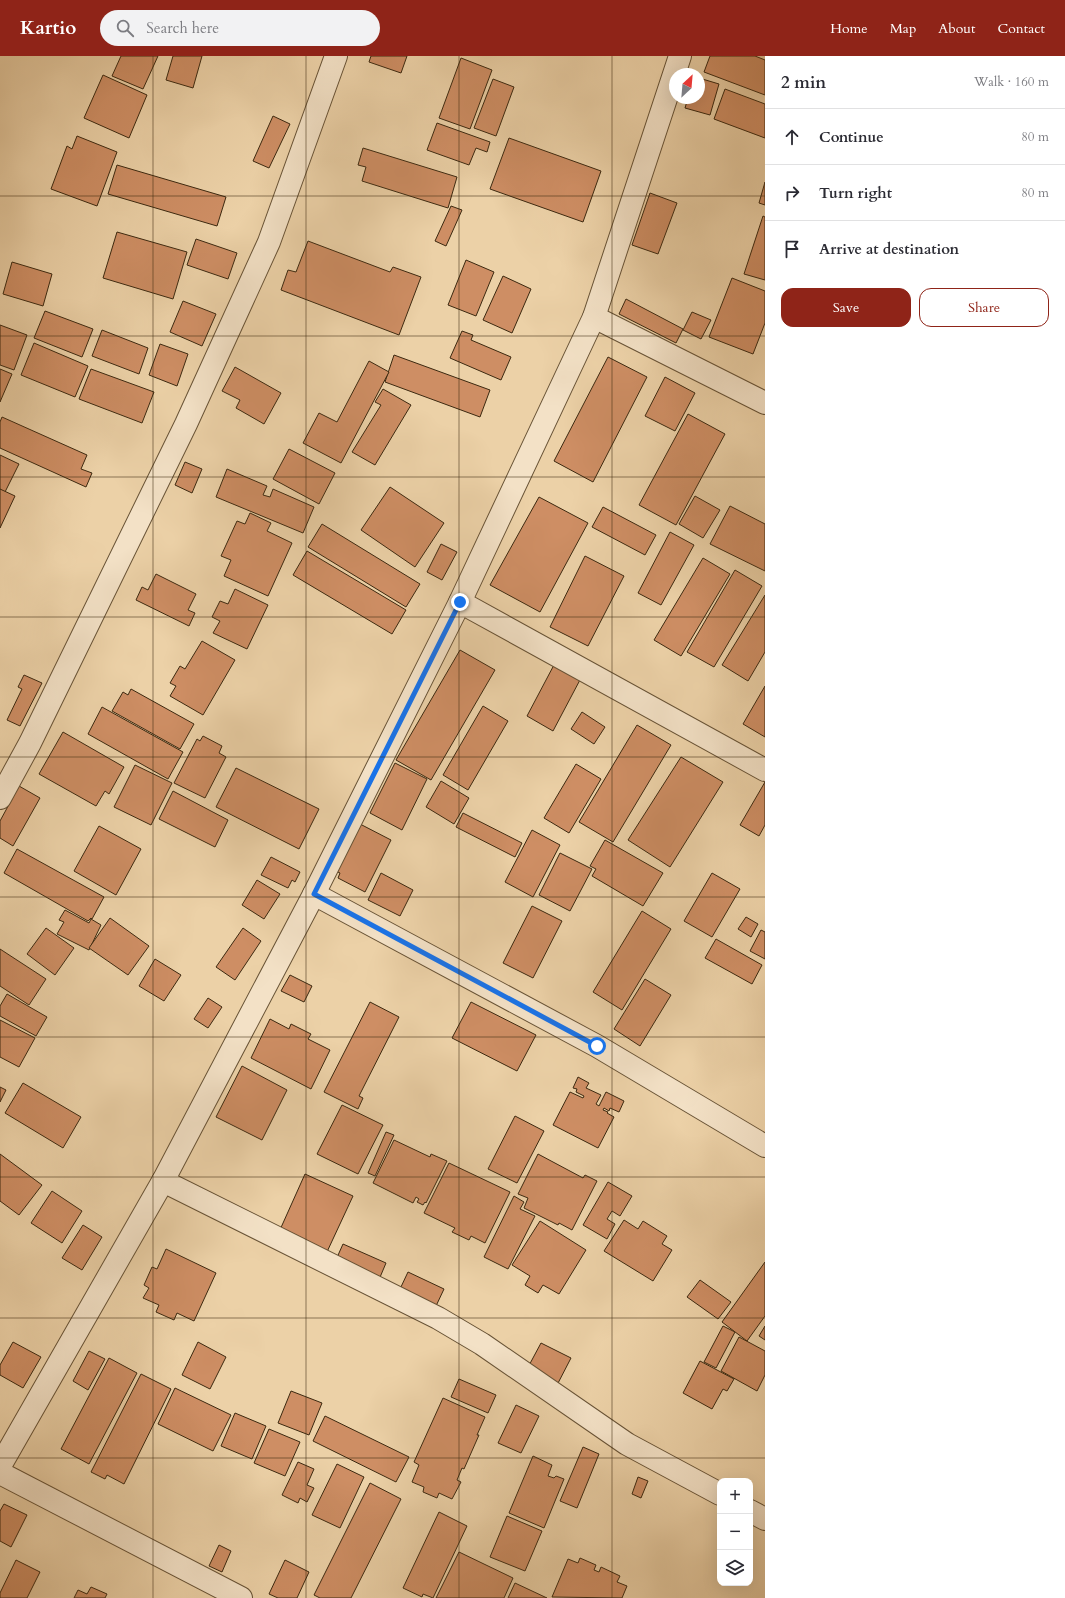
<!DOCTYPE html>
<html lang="en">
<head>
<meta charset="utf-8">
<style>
	:root { --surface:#fff; --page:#f2f2f3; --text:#2b2b33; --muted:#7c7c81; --line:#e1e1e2; --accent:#8f2418 }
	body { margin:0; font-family:Cardo,serif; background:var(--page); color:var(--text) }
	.controls { position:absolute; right:12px; bottom:12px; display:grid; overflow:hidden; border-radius:8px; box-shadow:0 4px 16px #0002 }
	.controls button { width:36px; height:36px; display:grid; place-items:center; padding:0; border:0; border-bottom:1px solid var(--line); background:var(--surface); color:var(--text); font:20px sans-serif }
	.compass { position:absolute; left:669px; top:12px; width:36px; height:36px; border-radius:50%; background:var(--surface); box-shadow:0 4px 16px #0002; rotate:26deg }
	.stop { position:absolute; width:12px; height:12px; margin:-9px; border:3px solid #1a73e8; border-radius:50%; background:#fff }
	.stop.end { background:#1a73e8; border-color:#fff; box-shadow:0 1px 4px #0008 }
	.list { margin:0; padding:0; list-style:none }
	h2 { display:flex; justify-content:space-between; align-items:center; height:52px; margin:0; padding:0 16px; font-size:17px }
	h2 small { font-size:13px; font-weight:400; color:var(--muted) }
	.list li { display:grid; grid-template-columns:26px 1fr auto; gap:12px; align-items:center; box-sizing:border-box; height:56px; padding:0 16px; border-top:1px solid var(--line) }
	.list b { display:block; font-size:15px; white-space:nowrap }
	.list em { font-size:13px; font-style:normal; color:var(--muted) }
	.actions { display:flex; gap:8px; padding:12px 16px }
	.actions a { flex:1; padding:9px 0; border:1px solid var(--accent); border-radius:12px; text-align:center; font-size:14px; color:var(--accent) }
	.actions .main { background:var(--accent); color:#fff }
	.icon { flex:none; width:22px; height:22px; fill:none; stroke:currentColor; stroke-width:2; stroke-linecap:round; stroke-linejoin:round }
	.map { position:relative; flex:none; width:765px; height:1542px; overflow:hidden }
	header { display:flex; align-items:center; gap:24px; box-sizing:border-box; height:56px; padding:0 20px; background:var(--accent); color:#fff }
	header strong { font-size:19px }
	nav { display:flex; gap:22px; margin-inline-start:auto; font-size:14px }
	.search { width:280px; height:36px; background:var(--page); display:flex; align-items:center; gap:10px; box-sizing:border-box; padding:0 14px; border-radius:22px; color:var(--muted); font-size:15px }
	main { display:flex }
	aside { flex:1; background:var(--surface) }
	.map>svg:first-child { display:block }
</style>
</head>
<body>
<header>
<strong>Kartio</strong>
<div class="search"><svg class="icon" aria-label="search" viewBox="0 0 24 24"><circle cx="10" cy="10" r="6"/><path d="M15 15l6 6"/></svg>Search here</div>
<nav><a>Home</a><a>Map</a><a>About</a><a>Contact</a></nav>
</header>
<main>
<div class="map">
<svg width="765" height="1542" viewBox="0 0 765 1542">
	<rect width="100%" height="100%" fill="#ecd1a7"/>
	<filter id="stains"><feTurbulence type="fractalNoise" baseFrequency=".005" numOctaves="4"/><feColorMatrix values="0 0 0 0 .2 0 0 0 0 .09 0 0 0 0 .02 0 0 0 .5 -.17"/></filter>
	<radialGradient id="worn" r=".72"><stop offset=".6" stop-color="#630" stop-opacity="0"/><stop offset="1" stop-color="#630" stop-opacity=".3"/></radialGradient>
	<g fill="#ce8e64" stroke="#3c2910">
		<polygon points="121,0 158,0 143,33 112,20"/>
		<polygon points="173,0 202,0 193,32 166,24"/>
		<polygon points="371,0 407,0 401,17 369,6"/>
		<polygon points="710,0 755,0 765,4 765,39 704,16"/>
		<polygon points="461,2 492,14 470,73 439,62"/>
		<polygon points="103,19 147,39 129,82 84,62"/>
		<polygon points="699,22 719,28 710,59 685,52 688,42 699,42"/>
		<polygon points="493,23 514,31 496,80 474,72"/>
		<polygon points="725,33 765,48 765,82 714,63"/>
		<polygon points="273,60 290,68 269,112 253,105"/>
		<polygon points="437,67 490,86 487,96 476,92 469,109 427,94"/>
		<polygon points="77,80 117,96 97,150 51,133 67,90 72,93"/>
		<polygon points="509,82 601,115 583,166 490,133"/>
		<polygon points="363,92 457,121 448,152 362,125 366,111 358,109"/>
		<polygon points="117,109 226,141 217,170 108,138"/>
		<polygon points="765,126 765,149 759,147"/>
		<polygon points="650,137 677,147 658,198 632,189"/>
		<polygon points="451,150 462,154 446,190 435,185"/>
		<polygon points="763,160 765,161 765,224 744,218"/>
		<polygon points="117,176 187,196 173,243 103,222"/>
		<polygon points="196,183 237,197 228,223 187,209"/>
		<polygon points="308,185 390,216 393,211 421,221 399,279 281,234 288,214 296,216"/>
		<polygon points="466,204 494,216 476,260 448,249"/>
		<polygon points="12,206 52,218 43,250 3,238"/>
		<polygon points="503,220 531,233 512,277 483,264"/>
		<polygon points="732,222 765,235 765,267 753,298 709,281"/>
		<polygon points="626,243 683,273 676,287 619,258"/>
		<polygon points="183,245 216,258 202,290 170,276"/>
		<polygon points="45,255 93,273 82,301 34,282"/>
		<polygon points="692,256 711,264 701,283 683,274"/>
		<polygon points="0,269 27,279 14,314 0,309"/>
		<polygon points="102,274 148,292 139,318 92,300"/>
		<polygon points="462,275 473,279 471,284 511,301 501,324 450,302"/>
		<polygon points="34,287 88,310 75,341 21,319"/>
		<polygon points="160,288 188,298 177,330 149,319"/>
		<polygon points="394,299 490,334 480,361 385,326"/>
		<polygon points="608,301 647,321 593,426 554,405"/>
		<polygon points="369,305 389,316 341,407 303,387 319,357 337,366"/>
		<polygon points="235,311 281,337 264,368 236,352 240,344 222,335"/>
		<polygon points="0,313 12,318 0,346"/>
		<polygon points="91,313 154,336 142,367 79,343"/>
		<polygon points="665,321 695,337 675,375 645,360"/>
		<polygon points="383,333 411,349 375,409 352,396 381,349 375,346"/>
		<polygon points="688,358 725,378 676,469 639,449"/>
		<polygon points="2,361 87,399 81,413 92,417 86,431 0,392 0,366"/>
		<polygon points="289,393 335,417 319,448 273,423"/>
		<polygon points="0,399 19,408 5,436 0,434"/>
		<polygon points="185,406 202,413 192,437 175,429"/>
		<polygon points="227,413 267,430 263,439 270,441 273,433 314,451 303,477 216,441"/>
		<polygon points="390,431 444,467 415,511 361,474"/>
		<polygon points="0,433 15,440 0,472"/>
		<polygon points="695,440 720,454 703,482 679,468"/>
		<polygon points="539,441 588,467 540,556 490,529"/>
		<polygon points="730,450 765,468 765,515 710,488"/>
		<polygon points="603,451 656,479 645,499 592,471"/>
		<polygon points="250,457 271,467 267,475 292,487 268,540 224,520 231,504 221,500 237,465 245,468"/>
		<polygon points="322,468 420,528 406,551 308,491"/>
		<polygon points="670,476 694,489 661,549 638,537"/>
		<polygon points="441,488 457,496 442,524 427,516"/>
		<polygon points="307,495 406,554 392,578 293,519"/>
		<polygon points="585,500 624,520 588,590 550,571"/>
		<polygon points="703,502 730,518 681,600 654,584"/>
		<polygon points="735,514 762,530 714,611 687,596"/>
		<polygon points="156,518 196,538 188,554 195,557 189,570 136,544 142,531 148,534"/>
		<polygon points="235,533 268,549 247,593 213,577 220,565 212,561 220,545 228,548"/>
		<polygon points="765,539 765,596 748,625 722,609"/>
		<polygon points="202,585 235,604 203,659 170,640 176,630 170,627 180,610 185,613"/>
		<polygon points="460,594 495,614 431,724 396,704"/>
		<polygon points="555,607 581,622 553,675 527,660"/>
		<polygon points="24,619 42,627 20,670 7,664 22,633 18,631"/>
		<polygon points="765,630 765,681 743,668"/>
		<polygon points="131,633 194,668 180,693 112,655 123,636 128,639"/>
		<polygon points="483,650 508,665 468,734 443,719"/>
		<polygon points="102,651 183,696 168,723 88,678"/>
		<polygon points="582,656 605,671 594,688 571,673"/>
		<polygon points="637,669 671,689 613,786 579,766"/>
		<polygon points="63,676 124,711 109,738 105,735 96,750 39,718"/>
		<polygon points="203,680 222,690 219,697 226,701 205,742 174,727 197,683 200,685"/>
		<polygon points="681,701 723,726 670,811 628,784"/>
		<polygon points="395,707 427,723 402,774 370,757"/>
		<polygon points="576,708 601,723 569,777 544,762"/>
		<polygon points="135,709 172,727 151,769 114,751"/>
		<polygon points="236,712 319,753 299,793 216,751"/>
		<polygon points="441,725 469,742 454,768 426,751"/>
		<polygon points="765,726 765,769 759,780 740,769"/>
		<polygon points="19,730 40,742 13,790 0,782 0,765"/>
		<polygon points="173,735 228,764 215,791 159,763"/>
		<polygon points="463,757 522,787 515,801 456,771"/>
		<polygon points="360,768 391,784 365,836 338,822 340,817 336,815"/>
		<polygon points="99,770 141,793 116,839 74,815"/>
		<polygon points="532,774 560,789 533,841 505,826"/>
		<polygon points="605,784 663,817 643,850 592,820 596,813 590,810"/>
		<polygon points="17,793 104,841 92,863 91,862 88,865 4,817"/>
		<polygon points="560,797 592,813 570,855 539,839"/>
		<polygon points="271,801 300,816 295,826 292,824 288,832 261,819"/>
		<polygon points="381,817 413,834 400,860 368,844"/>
		<polygon points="712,817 740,833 712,881 684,865"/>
		<polygon points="257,824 280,838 264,863 242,849"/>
		<polygon points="532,850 562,865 533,922 503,907"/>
		<polygon points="65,854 89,867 91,863 101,869 89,894 57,878 64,866 59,864"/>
		<polygon points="642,855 671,873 622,954 593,936"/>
		<polygon points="746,861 758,868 751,881 738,873"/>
		<polygon points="110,862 149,890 128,919 89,892"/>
		<polygon points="46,872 74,892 55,919 27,898"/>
		<polygon points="243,872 261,885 235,924 216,911"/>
		<polygon points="761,874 765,876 765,903 750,895"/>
		<polygon points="716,883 762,909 752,928 705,902"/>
		<polygon points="0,893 46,923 29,949 0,930"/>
		<polygon points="155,903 181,919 164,945 139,930"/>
		<polygon points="290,919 312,930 304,946 281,935"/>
		<polygon points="645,923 671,939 640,990 614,973"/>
		<polygon points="7,938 47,961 36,980 0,960 0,950"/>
		<polygon points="208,942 222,951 208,972 194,963"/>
		<polygon points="370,946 399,961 359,1040 363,1042 358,1053 324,1036"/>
		<polygon points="471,946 536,979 517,1015 452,982"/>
		<polygon points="270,963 289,973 291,968 311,978 308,983 330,994 311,1033 251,1002"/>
		<polygon points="0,964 35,982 19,1011 0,1001"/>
		<polygon points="242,1010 287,1034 262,1084 216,1061"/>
		<polygon points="578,1021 589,1027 586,1032 601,1039 596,1048 599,1050 606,1036 624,1045 619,1056 610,1052 609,1055 604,1052 603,1054 608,1056 607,1057 614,1061 598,1092 553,1069 570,1036 583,1042 584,1040 576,1036 577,1033 573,1032"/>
		<polygon points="23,1027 81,1061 63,1092 5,1057"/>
		<polygon points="0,1031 6,1034 0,1046"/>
		<polygon points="342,1049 383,1069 358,1118 317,1098"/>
		<polygon points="515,1060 544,1075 517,1127 488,1113"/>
		<polygon points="386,1076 394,1079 375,1120 368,1117"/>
		<polygon points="394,1084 430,1101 431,1098 447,1105 426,1147 425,1146 423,1149 417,1146 419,1143 416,1141 413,1147 373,1127"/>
		<polygon points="0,1098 42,1129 19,1159 0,1145"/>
		<polygon points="538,1098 583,1122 585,1119 597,1125 572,1174 559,1167 558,1169 524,1152 528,1142 518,1138"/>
		<polygon points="449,1107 510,1136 485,1187 471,1180 469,1184 452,1176 455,1172 424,1157"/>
		<polygon points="305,1118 353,1140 326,1198 279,1176"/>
		<polygon points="608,1126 632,1140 620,1160 612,1155 607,1163 615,1168 607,1183 583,1169"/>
		<polygon points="52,1135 82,1155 62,1187 31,1167"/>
		<polygon points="514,1140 524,1146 520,1153 535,1160 508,1213 484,1201"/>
		<polygon points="624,1164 638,1173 643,1165 667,1180 662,1188 672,1194 653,1225 604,1195"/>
		<polygon points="540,1165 586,1194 559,1238 543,1229 538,1237 525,1229 530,1220 512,1209"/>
		<polygon points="83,1169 102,1181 82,1214 62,1202"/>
		<polygon points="343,1188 386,1207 378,1226 335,1206"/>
		<polygon points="166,1193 216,1217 194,1265 177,1257 174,1264 156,1256 159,1249 143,1242 149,1232 144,1229 152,1211 157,1213"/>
		<polygon points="765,1206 765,1260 747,1285 722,1266"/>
		<polygon points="408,1216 444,1233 436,1250 400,1233"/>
		<polygon points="700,1224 731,1246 718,1263 687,1241"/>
		<polygon points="723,1270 735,1276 716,1312 704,1306"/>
		<polygon points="765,1270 765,1284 759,1280"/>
		<polygon points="739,1281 765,1295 765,1319 757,1335 721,1315"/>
		<polygon points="13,1286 41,1301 23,1332 0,1319 0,1309"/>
		<polygon points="198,1286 226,1301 210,1333 182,1319"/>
		<polygon points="541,1287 571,1302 556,1331 526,1315"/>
		<polygon points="89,1295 105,1303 88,1334 73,1325"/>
		<polygon points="109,1302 137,1317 89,1408 61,1393"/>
		<polygon points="700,1305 734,1323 727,1335 723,1333 712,1353 683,1337"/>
		<polygon points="141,1318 171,1333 124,1428 107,1419 105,1423 91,1416"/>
		<polygon points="459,1323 496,1339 488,1357 451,1341"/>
		<polygon points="175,1332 231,1359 213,1395 158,1368"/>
		<polygon points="291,1335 322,1347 309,1379 278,1367"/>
		<polygon points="443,1342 485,1361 477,1379 479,1379 464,1413 462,1412 457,1424 461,1426 452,1443 439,1437 437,1442 423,1436 424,1431 412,1426 419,1409 414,1406"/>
		<polygon points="516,1349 539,1360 521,1397 498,1387"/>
		<polygon points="235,1357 266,1370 252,1403 221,1390"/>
		<polygon points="325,1360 409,1401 396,1426 313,1385"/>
		<polygon points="269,1373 300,1386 285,1420 254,1407"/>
		<polygon points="583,1391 599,1398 577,1452 560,1445"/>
		<polygon points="533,1400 552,1409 548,1420 554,1422 556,1420 564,1423 544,1472 509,1457"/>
		<polygon points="298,1406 314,1413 307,1429 314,1432 307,1446 300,1442 298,1447 282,1439"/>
		<polygon points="337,1408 364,1421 340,1472 312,1459"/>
		<polygon points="638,1421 648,1425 641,1442 632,1438"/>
		<polygon points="370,1427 401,1443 351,1542 320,1542 314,1539"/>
		<polygon points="4,1448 27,1459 11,1491 0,1485 0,1455"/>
		<polygon points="439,1456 467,1470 433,1542 423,1538 422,1541 403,1532"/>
		<polygon points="507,1460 542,1475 525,1515 490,1501"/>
		<polygon points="219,1489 231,1495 222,1516 209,1510"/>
		<polygon points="459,1496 513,1522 504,1542 436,1542"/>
		<polygon points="580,1502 596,1509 594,1514 599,1516 601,1511 620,1520 617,1526 627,1530 622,1542 552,1541 568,1503 578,1507"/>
		<polygon points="16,1504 40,1516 27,1542 0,1542 0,1537"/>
		<polygon points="285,1504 309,1516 297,1542 278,1542 269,1538"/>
		<polygon points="515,1527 547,1542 508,1542"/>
		<polygon points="91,1531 107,1538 105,1542 74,1542 78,1534 87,1538"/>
	</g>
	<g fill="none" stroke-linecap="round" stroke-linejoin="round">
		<g stroke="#685336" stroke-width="24">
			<g id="minor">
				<polyline points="594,261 765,347"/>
				<polyline points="460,546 765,714"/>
				<polyline points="0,742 30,687 186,368 269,186 336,0"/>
				<polyline points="314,838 597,990 765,1090"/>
				<polyline points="163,1125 438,1262 482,1288 627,1388 720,1438"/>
				<polyline points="0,1410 163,1125 314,838 460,546 594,261 680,0"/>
				<polyline points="0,1417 241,1542"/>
				<polyline points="750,1455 765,1463"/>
			</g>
		</g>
		<use href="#minor" stroke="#f3e1c6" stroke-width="22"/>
	</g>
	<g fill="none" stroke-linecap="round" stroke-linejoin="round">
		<polyline stroke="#1a73e8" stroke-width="5" points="460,546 314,838 597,990"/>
	</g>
	<path fill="none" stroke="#3c2910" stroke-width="1" stroke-opacity="0.55" d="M153 0V1542M306 0V1542M459 0V1542M612 0V1542M0 140H765M0 280H765M0 421H765M0 561H765M0 701H765M0 841H765M0 981H765M0 1121H765M0 1262H765M0 1402H765"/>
	<rect width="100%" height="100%" filter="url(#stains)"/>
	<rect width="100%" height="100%" fill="url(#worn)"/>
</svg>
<div class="controls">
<button>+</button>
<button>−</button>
<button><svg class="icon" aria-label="layers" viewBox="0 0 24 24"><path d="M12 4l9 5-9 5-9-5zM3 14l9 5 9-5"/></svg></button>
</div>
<svg class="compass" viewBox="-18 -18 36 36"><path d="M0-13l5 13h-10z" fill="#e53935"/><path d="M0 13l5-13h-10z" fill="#7c7c81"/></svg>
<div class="stop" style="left:597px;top:990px"></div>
<div class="stop end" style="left:460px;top:546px"></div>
</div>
<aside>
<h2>2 min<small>Walk · 160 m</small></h2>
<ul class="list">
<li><svg class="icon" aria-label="ahead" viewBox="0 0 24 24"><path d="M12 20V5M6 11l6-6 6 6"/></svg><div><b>Continue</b></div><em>80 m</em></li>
<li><svg class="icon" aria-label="right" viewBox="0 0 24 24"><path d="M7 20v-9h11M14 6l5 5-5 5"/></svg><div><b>Turn right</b></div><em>80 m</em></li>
<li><svg class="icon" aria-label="arrive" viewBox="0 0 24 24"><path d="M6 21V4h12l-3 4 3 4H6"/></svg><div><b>Arrive at destination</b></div></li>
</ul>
<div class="actions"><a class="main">Save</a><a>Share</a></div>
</aside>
</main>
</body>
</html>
